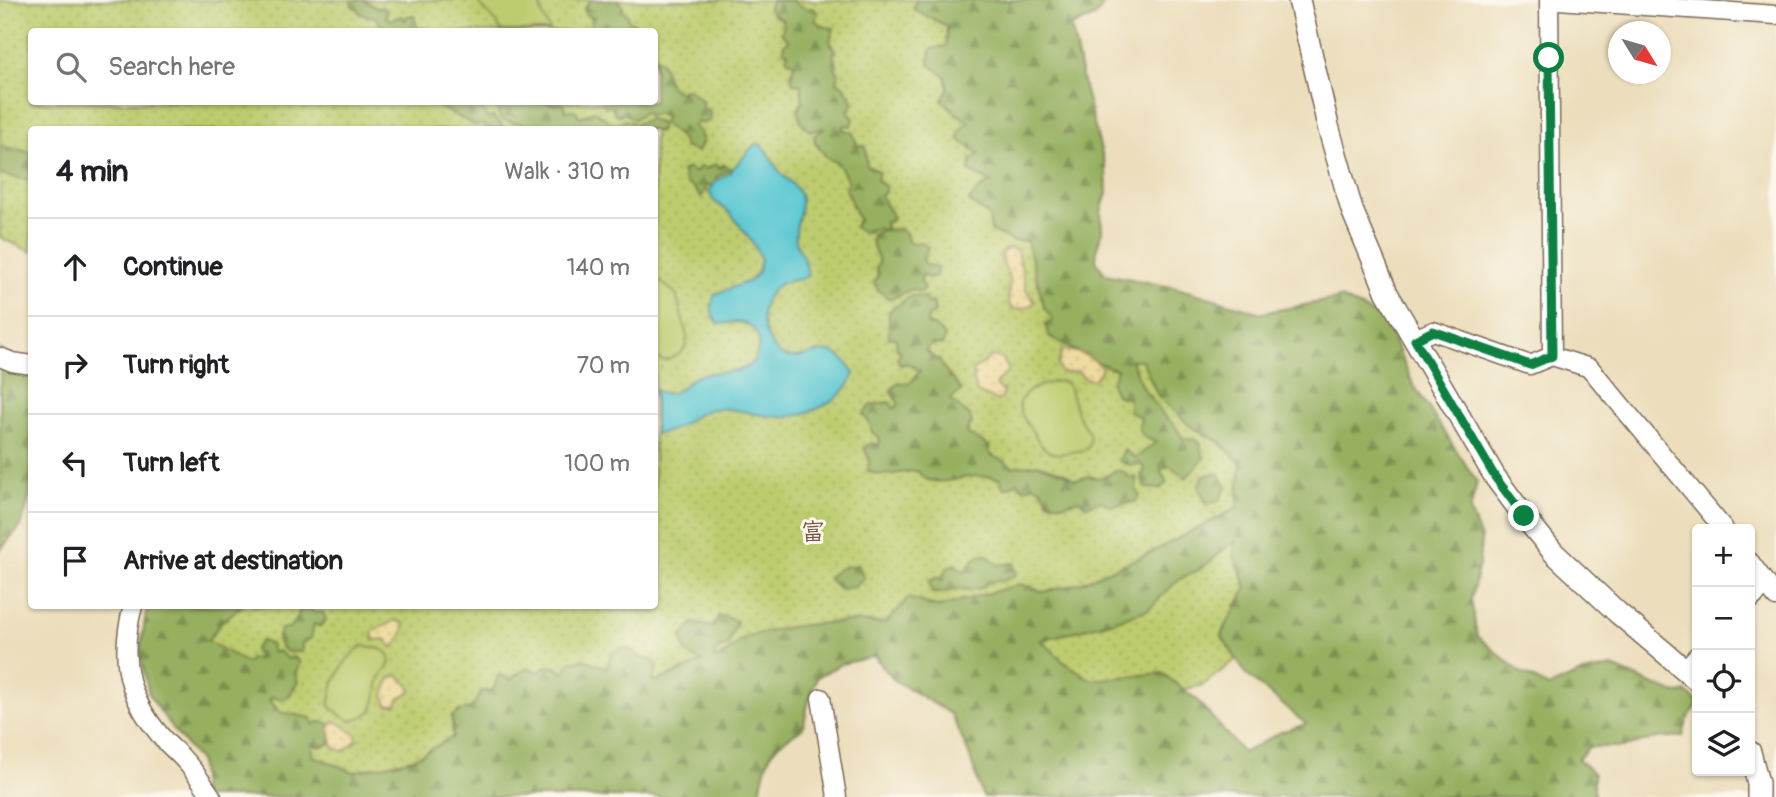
<!DOCTYPE html>
<html lang="en">
<head>
<meta charset="utf-8">
<style>
	:root { --surface:#fff; --page:#f6f6f6; --text:#202124; --muted:#757577; --line:#e0e0e0 }
	body { margin:0; font-family:Pangolin,"Klee One",sans-serif; background:var(--page); color:var(--text) }
	.controls { position:absolute; right:21px; bottom:21px; display:grid; overflow:hidden; border-radius:7px; box-shadow:0 2px 5px #0004 }
	.controls button { width:63px; height:63px; display:grid; place-items:center; padding:0; border:0; border-bottom:2px solid var(--line); background:var(--surface); color:var(--text); font:35px sans-serif }
	.compass { position:absolute; left:1608px; top:21px; width:63px; height:63px; border-radius:50%; background:var(--surface); box-shadow:0 2px 5px #0004; rotate:127deg }
	.stop { position:absolute; width:21px; height:21px; margin:-16px; border:5px solid #0b8043; border-radius:50%; background:#fff }
	.stop.end { background:#0b8043; border-color:#fff; box-shadow:0 2px 7px #0008 }
	.list { margin:0; padding:0; list-style:none }
	h2 { display:flex; justify-content:space-between; align-items:center; height:91px; margin:0; padding:0 28px; font-size:30px }
	h2 small { font-size:23px; font-weight:400; color:var(--muted) }
	.list li { display:grid; grid-template-columns:46px 1fr auto; gap:21px; align-items:center; box-sizing:border-box; height:98px; padding:0 28px; border-top:2px solid var(--line) }
	.list b { display:block; font-size:26px; white-space:nowrap }
	.list em { font-size:23px; font-style:normal; color:var(--muted) }
	.icon { flex:none; width:38px; height:38px; fill:none; stroke:currentColor; stroke-width:2; stroke-linecap:round; stroke-linejoin:round }
	.map { position:relative; flex:none; width:1776px; height:797px; overflow:hidden }
	.search { position:absolute; background:var(--surface); box-shadow:0 2px 5px #0004; left:28px; top:28px; width:630px; height:77px; display:flex; align-items:center; gap:18px; box-sizing:border-box; padding:0 24px; border-radius:7px; color:var(--muted); font-size:26px }
	.panel { position:absolute; background:var(--surface); box-shadow:0 2px 5px #0004; left:28px; top:126px; width:630px; height:483px; border-radius:7px }
	.map>svg:first-child { display:block }
</style>
</head>
<body>
<div class="map">
<svg width="1776" height="797" viewBox="0 0 1776 797">
	<defs>
		<pattern id="grass-dots" width="8" height="8" patternUnits="userSpaceOnUse" patternTransform="scale(1.75)"><rect width="8" height="8" fill="#bdcc6e"/><path d="M2 2h.1M6 6h.1" fill="none" stroke="#a3af5f" stroke-width="1.8" stroke-linecap="round"/></pattern>
		<pattern id="forest-firs" width="22" height="20" patternUnits="userSpaceOnUse" patternTransform="scale(1.75)"><rect width="22" height="20" fill="#96b061"/><path d="M5 1l3.5 6h-7zM16 11l3.5 6h-7z" fill="#7c8f4f"/></pattern>
		<pattern id="sand-dots" width="8" height="8" patternUnits="userSpaceOnUse" patternTransform="scale(1.75)"><rect width="8" height="8" fill="#eeda9e"/><path d="M2 2h.1M6 6h.1" fill="none" stroke="#cdbb88" stroke-width="1.8" stroke-linecap="round"/></pattern>
	</defs>
	<rect width="100%" height="100%" fill="#fbf7ec"/>
	<filter id="ink" filterUnits="userSpaceOnUse"><feTurbulence type="fractalNoise" baseFrequency=".0143" numOctaves="2"/><feDisplacementMap in="SourceGraphic" scale="14" xChannelSelector="R" yChannelSelector="G"/><feConvolveMatrix kernelMatrix="1 2 1 2 8 2 1 2 1" color-interpolation-filters="sRGB"/></filter>
	<filter id="wash" filterUnits="userSpaceOnUse"><feTurbulence type="fractalNoise" baseFrequency=".00686" numOctaves="4" result="noise"/><feDisplacementMap in="SourceGraphic" scale="28" xChannelSelector="R" yChannelSelector="G"/><feGaussianBlur stdDeviation="1.57" result="paint"/><feColorMatrix in="noise" values="0 0 0 0 0 0 0 0 0 0 0 0 0 0 0 0 0 1.4 0 .05"/><feComposite in="paint" operator="in"/></filter>
	<g filter="url(#wash)">
		<rect width="100%" height="100%" fill="#ecdebc"/>
		<path fill="url(#grass-dots)" stroke="#7c7b46" stroke-width="2" fill-rule="evenodd" d="M0 0H1024L1074 299 1331 353 1315 598 1203 685 1011 727 932 632 354 787 230 756 172 606H654V130H32L31 252 0 237ZM32 32H654V102H32Z"/>
		<g fill="url(#forest-firs)" stroke="#686d40" stroke-width="2" fill-rule="evenodd">
			<polygon points="351,0 363,0 378,8 382,7 387,10 386,17 391,20 401,16 405,20 407,16 414,16 418,28 426,28 429,31 386,31 375,17 360,14 358,9 352,6"/>
			<polygon points="591,0 616,0 623,6 623,11 627,14 629,21 634,23 638,29 637,31 595,32 592,29 590,22 594,18 586,15 584,8"/>
			<path d="M792 0C796 5 806 10 813 8L818 13 815 19C821 27 825 27 834 28L830 41 836 51 833 55 837 64 835 69 839 73 837 82 845 87 854 103 848 111 854 119 851 126 844 125 842 129 853 133 857 145 865 146 867 166 879 171 877 180 886 187 885 192 880 196 893 217 890 222 885 221 886 227 883 230 899 229 906 233 908 241 911 244 921 242 928 247 923 259 925 264 937 268 936 276 929 278 922 275 921 283 924 285V290L918 292 912 289 890 299 878 290 874 282 878 276 876 268 879 262 871 241 872 235 881 230 877 227 875 230 871 229 869 232 866 230 863 233 854 227 858 220 846 189 848 180C841 172 841 160 829 160L815 143 814 136 825 128 810 131C801 124 793 111 803 102L801 84 793 83 791 77 794 63 789 61 786 57 788 53 783 50 784 44 789 41 781 32 784 26 782 20 772 14 769 8 771 1Z"/>
			<path d="M917 0H1096L1103 5 1095 17 1071 26 1085 91 1106 169 1107 193 1101 212 1102 231 1097 248 1096 261 1105 274 1177 288 1262 313 1341 298 1385 320 1413 384 1477 482 1470 511 1481 539 1479 565 1471 599 1477 636 1520 672 1549 687 1579 674 1612 667 1673 693 1687 692 1697 702V706L1688 718 1683 736 1657 738 1625 747H1589L1578 759 1594 774V797H983L969 754 951 714 894 680 876 659V656L841 664 817 677 808 704 803 728C768 750 769 751 760 791V797H202L200 762 172 728 149 695 140 653 147 606H242L221 622 208 641 247 663 251 658 258 659 254 650 261 641 270 644 273 653 278 651 288 659 294 657 300 663 295 674 298 682 289 696 282 700 272 697 269 700 280 712 312 718 313 724 318 722 328 723 332 732 329 744 319 747 313 744V756L354 772 413 759 453 737 452 716 460 711 472 707 482 691 493 690 499 674 512 680 513 677 527 668 541 672 545 666 555 667 564 673 569 662 583 659 607 668 611 654 620 648 631 649 641 658 650 659 658 665 653 681H658L702 662 687 654 681 638 693 623 713 627 719 615 737 621 728 645 716 651 714 659C729 656 736 640 750 636 795 623 840 620 886 623L908 598 939 607 1021 584 1044 592 1080 583 1150 553 1237 508 1241 463 1216 440 1190 426 1158 396 1142 360H1131L1142 387 1165 417 1175 426 1183 438 1199 441 1204 458 1186 478 1170 466 1160 470 1167 483 1160 489 1145 488 1141 476 1145 470 1140 463 1130 465 1119 461 1124 450 1136 458 1156 442 1145 438 1139 430 1141 418 1129 411V399L1117 396 1111 384 1117 369C1103 368 1064 344 1049 336L1045 324 1053 320 1044 307 1027 241H1013L991 231 989 216 969 201 977 191 991 182 969 171 972 159 979 154 958 139 961 129 969 122 957 114 942 99 948 89 945 76 929 65 931 49 946 46 947 26 913 9ZM1235 541 1234 556 1247 587 1221 635 1246 674 1306 724 1281 732 1243 753 1196 699 1162 673 1092 680 1064 662 1041 640 1115 621 1149 609 1178 580 1202 568Z"/>
			<path d="M655 57C672 67 659 84 680 92L683 89 690 90 702 101V108L709 110 711 119 703 124 698 122 694 126 700 132 703 142 697 152 684 147 681 138 663 123 665 117 657 113 650 116 644 112 634 119 624 113 618 115 613 111 614 107H605L602 102H654Z"/>
			<path d="M430 102C450 101 479 96 487 118L494 117 505 129H485V125H474Z"/>
			<path d="M488 102H543L555 105 559 103 564 105 566 111 575 110 580 117 594 111 615 125C623 119 627 119 635 124L649 119 661 124 659 132 649 129H525L522 123C509 122 495 123 499 105Z"/>
			<polygon points="0,146 31,152 31,181 0,174"/>
			<polygon points="716,164 720,167 724,164 731,169 716,177 717,183 714,186 706,185 706,190 701,197 693,187 686,184 682,171 688,168 695,173 701,166 706,169"/>
			<path d="M911 296 924 297 927 303 933 302 935 312 928 318 927 324 934 326 945 336 943 345 932 344 926 350 933 357 940 360C944 374 955 379 961 391L950 400 970 416 972 424 968 427V434L989 446 990 454C998 460 1005 459 1012 467 1021 464 1028 467 1037 464L1065 473 1075 480 1089 476C1098 480 1108 477 1115 470L1124 472 1129 478 1136 477V489L1140 496 1135 502 1111 506 1100 501 1087 506 1079 500 1064 504 1049 502 1041 488 1034 485 1024 489 1018 482 1005 489 1001 483V479C995 477 975 475 968 477 954 480 926 488 918 471 899 471 886 479 868 471L869 458 864 448 871 443 879 445 880 439 872 432 870 424 863 414 871 405 889 402 893 408 897 407 898 402 890 391 897 384 911 382 920 371 907 363 901 365 897 359 901 352 897 349 896 338H889V311Z"/>
			<polygon points="0,349 15,374 32,378 31,492 21,526 0,550"/>
			<polygon points="1218,473 1227,486 1219,501 1207,504 1198,487 1203,476"/>
			<path d="M987 555 998 565 1014 563 1016 575 1003 581 988 582C979 593 968 588 956 590 947 592 941 594 932 593L929 582 936 577 943 580V575L949 566 956 565 964 572 977 556Z"/>
			<path d="M858 565 864 578 855 587 839 589 828 578C837 568 845 566 858 565Z"/>
			<path d="M308 608 315 613 323 612 326 620 320 626 314 624 311 638 302 643V652H287C278 646 275 639 281 629L289 628 298 618V614L302 609Z"/>
		</g>
		<g fill="url(#sand-dots)" stroke="#94825e" stroke-width="2">
			<path d="M1010 248 1015 250 1019 256 1026 290 1035 302C1031 306 1026 308 1020 309 1002 312 1011 287 1009 278 1007 266 1000 267 1002 252Z"/>
			<path d="M1062 350C1075 350 1095 357 1102 368 1094 384 1087 382 1078 371L1066 373 1060 371 1058 365Z"/>
			<polygon points="990,356 1001,358 1008,368 1008,372 996,382 996,386 1003,391 1003,396 998,401 977,392 973,381 974,369 985,362"/>
			<path d="M395 620 405 624C404 632 399 644 392 647L385 639 374 640 372 632Z"/>
			<polygon points="398,675 410,686 411,691 399,699 397,705 387,705 384,696 390,678"/>
			<polygon points="333,722 338,722 356,735 357,740 344,751 336,749 332,744 329,728"/>
		</g>
		<g fill="#bdcc6e" stroke="#7c7b46" stroke-width="2">
			<polygon points="479,0 540,0 541,12 550,31 501,31 497,23 479,4"/>
			<polygon points="654,276 676,294 687,336 686,346 681,353 665,361 655,358"/>
			<path d="M1062 381 1069 386C1072 395 1074 404 1077 413 1082 427 1096 433 1087 449 1076 451 1064 455 1053 453 1044 451 1039 442 1034 434 1030 427 1022 418 1020 410 1015 391 1048 382 1062 381Z"/>
			<path d="M362 646C372 647 395 648 389 664 387 671 379 676 378 684 375 707 376 713 351 721L339 714 330 706C329 685 344 658 362 646Z"/>
		</g>
		<path fill="#5ac7d2" stroke="#4a7878" stroke-width="2" d="M755 144 761 145C769 153 773 163 780 172 788 181 801 188 801 202 801 216 794 226 796 240 798 252 809 264 807 276 797 283 787 278 777 286 759 302 759 320 769 340 774 349 778 355 788 357 802 359 819 349 831 352 841 354 849 365 854 373 851 385 840 396 830 402 800 420 779 419 746 412 736 410 724 407 714 409 690 412 684 432 655 434V390C678 401 680 384 697 376 712 369 730 376 745 368 761 360 765 333 747 324 739 320 729 323 720 324 709 316 711 306 715 294L750 281 758 272 761 259 755 246 730 213 714 201 709 192 715 182 728 174Z"/>
	</g>
	<g filter="url(#ink)">
		<g fill="none" stroke-linecap="round" stroke-linejoin="round">
			<g stroke="#796955" stroke-width="21">
				<g id="minor">
					<polyline points="1549,0 1552,356"/>
					<polyline points="1558,0 1776,15"/>
					<polyline points="1415,339 1433,331 1530,365 1552,356 1590,368 1724,529"/>
					<polyline points="0,357 12,362 32,365"/>
					<polyline points="1750,562 1776,597"/>
					<polyline points="1750,600 1767,584"/>
					<path d="M133 606C118 661 128 700 166 742 173 749 180 755 186 762 196 773 204 785 212 797"/>
					<polyline points="1686,669 1697,656"/>
					<polyline points="821,698 837,797"/>
				</g>
			</g>
			<g stroke="#796955" stroke-width="24">
				<g id="tertiary">
					<polyline points="1299,0 1328,126 1352,210 1387,293 1495,477 1524,516 1554,553 1618,613 1697,680"/>
					<polyline points="1750,752 1758,783 1758,797"/>
				</g>
			</g>
			<use href="#minor" stroke="#fff" stroke-width="18"/>
			<use href="#tertiary" stroke="#fff" stroke-width="21"/>
		</g>
	</g>
	<g fill="none" stroke-linecap="round" stroke-linejoin="round" filter="url(#ink)">
		<polyline stroke="#0b8043" stroke-width="9" points="1524,516 1495,477 1415,340 1433,331 1530,365 1552,356 1549,58"/>
	</g>
	<g text-anchor="middle" dominant-baseline="central" stroke-width="6" stroke-linejoin="round" paint-order="stroke">
		<g font-size="24" font-weight="bold" fill="#755443" stroke="#fbf7ec">
			<text x="813" y="532">富</text>
		</g>
	</g>
</svg>
<div class="controls">
<button>+</button>
<button>−</button>
<button><svg class="icon" aria-label="locate" viewBox="0 0 24 24"><circle cx="12" cy="12" r="6"/><path d="M12 2v4M12 18v4M2 12h4M18 12h4"/></svg></button>
<button><svg class="icon" aria-label="layers" viewBox="0 0 24 24"><path d="M12 4l9 5-9 5-9-5zM3 14l9 5 9-5"/></svg></button>
</div>
<svg class="compass" viewBox="-18 -18 36 36"><path d="M0-13l5 13h-10z" fill="#e53935"/><path d="M0 13l5-13h-10z" fill="#757577"/></svg>
<div class="stop" style="left:1549px;top:58px"></div>
<div class="stop end" style="left:1524px;top:516px"></div>
<div class="search"><svg class="icon" aria-label="search" viewBox="0 0 24 24"><circle cx="10" cy="10" r="6"/><path d="M15 15l6 6"/></svg>Search here</div>
<section class="panel">
<h2>4 min<small>Walk · 310 m</small></h2>
<ul class="list">
<li><svg class="icon" aria-label="ahead" viewBox="0 0 24 24"><path d="M12 20V5M6 11l6-6 6 6"/></svg><div><b>Continue</b></div><em>140 m</em></li>
<li><svg class="icon" aria-label="right" viewBox="0 0 24 24"><path d="M7 20v-9h11M14 6l5 5-5 5"/></svg><div><b>Turn right</b></div><em>70 m</em></li>
<li><svg class="icon" aria-label="left" viewBox="0 0 24 24"><path d="M17 20v-9H6M10 6l-5 5 5 5"/></svg><div><b>Turn left</b></div><em>100 m</em></li>
<li><svg class="icon" aria-label="arrive" viewBox="0 0 24 24"><path d="M6 21V4h12l-3 4 3 4H6"/></svg><div><b>Arrive at destination</b></div></li>
</ul>
</section>
</div>
</body>
</html>
